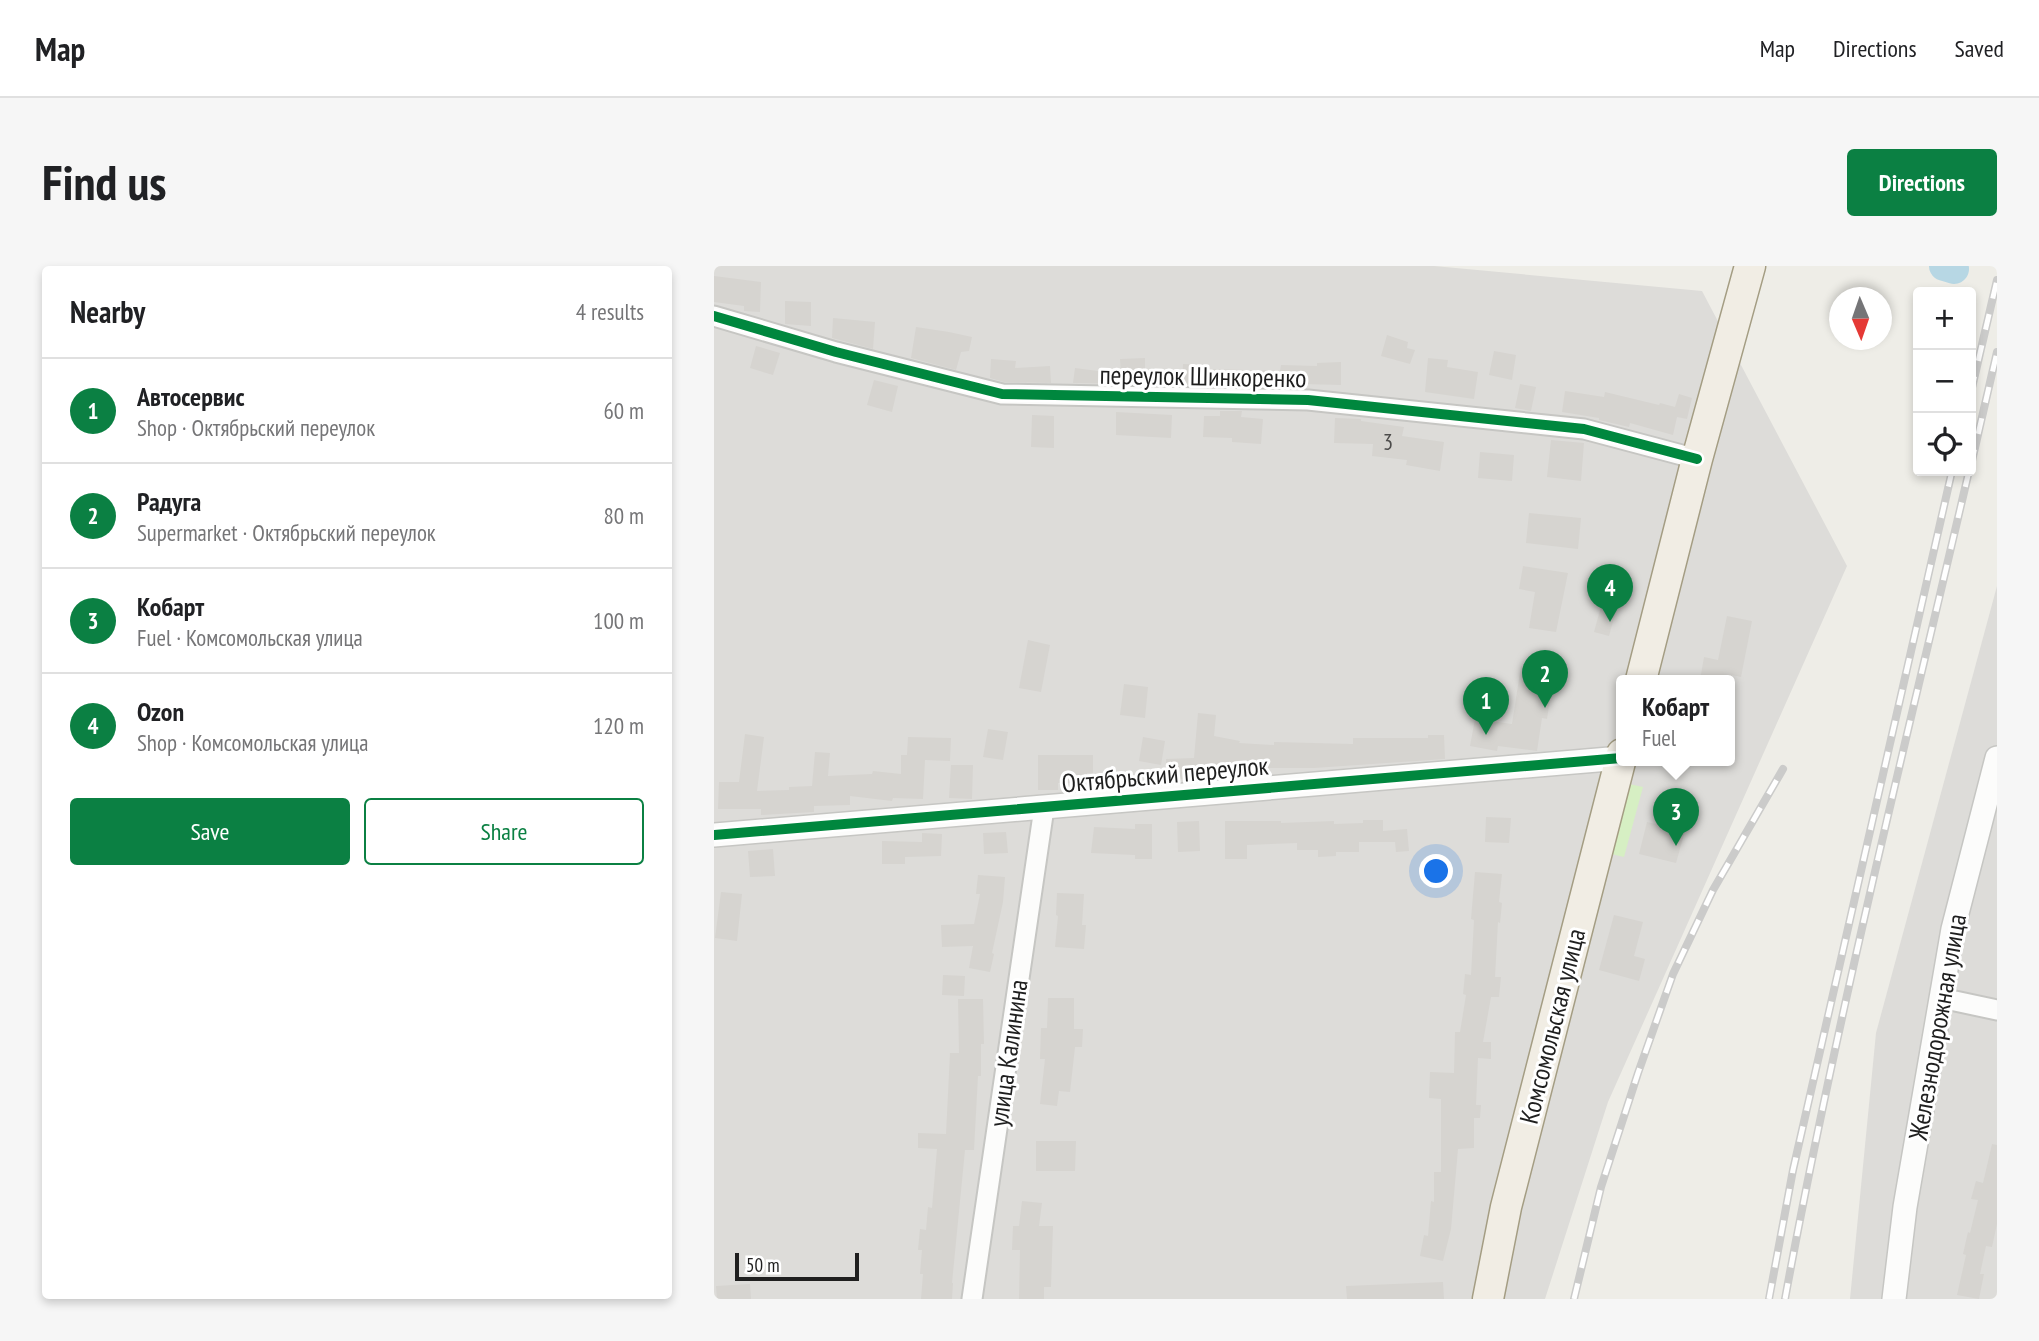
<!DOCTYPE html>
<html lang="en">
<head>
<meta charset="utf-8">
<style>
	:root { --surface:#fff; --page:#f6f6f6; --text:#202124; --muted:#757577; --line:#e0e0e0; --accent:#0b8043 }
	body { margin:0; font-family:"PT Sans Narrow",sans-serif; background:var(--page); color:var(--text) }
	.controls { position:absolute; right:21px; top:21px; display:grid; overflow:hidden; border-radius:7px; box-shadow:0 4px 10px #0003 }
	.controls button { width:63px; height:63px; display:grid; place-items:center; padding:0; border:0; border-bottom:2px solid var(--line); background:var(--surface); color:var(--text); font:35px sans-serif }
	.compass { position:absolute; left:1115px; top:21px; width:63px; height:63px; border-radius:50%; background:var(--surface); box-shadow:0 4px 10px #0003; rotate:178deg }
	.scale { position:absolute; left:21px; bottom:18px; width:124px; box-sizing:border-box; padding-left:7px; border:4px solid #1f1f1f; border-top:0; font-size:19px; line-height:24px; white-space:nowrap; color:#1f1f1f; -webkit-text-stroke:5px #fff; paint-order:stroke }
	.you { position:absolute; left:723px; top:606px; width:24px; height:24px; margin:-18px; border:5px solid #fff; border-radius:50%; background:#1a73e8; box-shadow:0 0 0 10px #1a73e833 }
	.badge { display:grid; place-items:center; width:46px; height:46px; border-radius:50%; background:var(--accent); color:#fff; font-size:23px; font-weight:700 }
	.pin { position:absolute; translate:-50% -58px; filter:drop-shadow(0 2px 4px #0008) }
	.pin::after { content:''; position:absolute; top:37px; width:24px; height:21px; background:inherit; clip-path:polygon(0 0,100% 0,50% 100%) }
	.popup { position:absolute; left:902px; top:409px; width:119px; height:91px; box-sizing:border-box; display:grid; place-content:center; border-radius:7px; background:var(--surface); filter:drop-shadow(0 2px 5px #0005); font-size:23px; white-space:nowrap; color:var(--muted) }
	.popup b { font-size:26px; color:var(--text) }
	.popup::after { content:''; position:absolute; left:50%; top:100%; margin-left:-14px; border:14px solid transparent; border-top-color:var(--surface) }
	.list { margin:0; padding:0; list-style:none }
	h2 { display:flex; justify-content:space-between; align-items:center; height:91px; margin:0; padding:0 28px; font-size:30px }
	h2 small { font-size:23px; font-weight:400; color:var(--muted) }
	.list li { display:grid; grid-template-columns:46px 1fr auto; gap:21px; align-items:center; box-sizing:border-box; height:105px; padding:0 28px; border-top:2px solid var(--line) }
	.list b { display:block; font-size:26px; white-space:nowrap }
	.list p { margin:0; font-size:23px; white-space:nowrap; color:var(--muted) }
	.list em { font-size:23px; font-style:normal; color:var(--muted) }
	.actions { display:flex; gap:14px; padding:21px 28px }
	.actions a { flex:1; padding:16px 0; border:2px solid var(--accent); border-radius:7px; text-align:center; font-size:24px; color:var(--accent) }
	.actions .main { background:var(--accent); color:#fff }
	.icon { flex:none; width:38px; height:38px; fill:none; stroke:currentColor; stroke-width:2; stroke-linecap:round; stroke-linejoin:round }
	.map { position:relative; flex:none; width:1283px; height:1033px; overflow:hidden; border-radius:7px }
	header { display:flex; align-items:center; gap:42px; box-sizing:border-box; height:98px; padding:0 35px; background:var(--surface); border-bottom:2px solid var(--line) }
	header strong { font-size:33px }
	nav { display:flex; gap:38px; margin-inline-start:auto; font-size:24px }
	.intro { display:flex; align-items:center; justify-content:space-between; box-sizing:border-box; height:168px; padding:0 42px }
	h1 { margin:0; font-size:49px }
	.button { padding:18px 32px; border-radius:7px; background:var(--accent); color:#fff; font-size:24px; font-weight:700 }
	main { display:flex; gap:42px; padding:0 42px }
	aside { flex:1; background:var(--surface); border-radius:7px; box-shadow:0 4px 10px #0003 }
	.map>svg:first-child { display:block }
</style>
</head>
<body>
<header>
<strong>Map</strong>
<nav><a>Map</a><a>Directions</a><a>Saved</a></nav>
</header>
<div class="intro"><h1>Find us</h1><a class="button">Directions</a></div>
<main>
<aside>
<h2>Nearby<small>4 results</small></h2>
<ul class="list">
<li><span class="badge">1</span><div><b>Автосервис</b><p>Shop · Октябрьский переулок</p></div><em>60 m</em></li>
<li><span class="badge">2</span><div><b>Радуга</b><p>Supermarket · Октябрьский переулок</p></div><em>80 m</em></li>
<li><span class="badge">3</span><div><b>Кобарт</b><p>Fuel · Комсомольская улица</p></div><em>100 m</em></li>
<li><span class="badge">4</span><div><b>Ozon</b><p>Shop · Комсомольская улица</p></div><em>120 m</em></li>
</ul>
<div class="actions"><a class="main">Save</a><a>Share</a></div>
</aside>
<div class="map">
<svg width="1283" height="1033" viewBox="0 0 1283 1033">
	<rect width="100%" height="100%" fill="#eeede7"/>
	<g fill="#dddcd9" fill-rule="evenodd">
		<path d="M0 0H720L988 25 1133 300 894 836 831 1033H0ZM908 414H1016V494H908Z"/>
		<polygon points="1283,320 1283,1033 1136,1033 1162,767"/>
	</g>
	<polygon fill="#d6efc3" points="915,518 929,521 910,591 897,588"/>
	<g fill="none" stroke-linecap="round" stroke-linejoin="round">
		<polyline stroke="#b7d7e4" stroke-width="30" points="1230,0 1240,3"/>
	</g>
	<g fill="#d6d4d0">
		<polygon points="0,10 47,16 46,46 30,45 30,40 0,36"/>
		<polygon points="71,35 97,36 97,60 71,58"/>
		<polygon points="119,52 161,56 159,83 118,72"/>
		<polygon points="202,61 235,66 258,71 255,85 247,86 242,104 197,92"/>
		<polygon points="673,69 694,76 693,82 701,84 696,98 667,90"/>
		<polygon points="42,80 66,87 59,109 36,102"/>
		<polygon points="780,85 802,89 798,114 775,109"/>
		<polygon points="431,92 431,112 424,112 424,118 359,117 361,102 407,108 406,93"/>
		<polygon points="714,92 734,94 733,101 764,106 760,133 711,126"/>
		<polygon points="277,93 302,95 301,102 336,100 337,117 290,116 276,112"/>
		<polygon points="627,96 627,119 589,118 589,122 468,119 469,98 495,99 495,103 566,105 567,99 603,100 603,97"/>
		<polygon points="160,114 184,120 178,146 153,139"/>
		<polygon points="806,118 822,121 817,145 801,142"/>
		<polygon points="851,125 890,131 891,126 945,139 946,137 961,141 965,128 978,132 973,153 963,151 959,169 916,157 915,161 885,154 885,152 848,146"/>
		<polygon points="506,145 528,145 527,151 549,153 547,178 518,176 518,172 489,171 490,150 506,150"/>
		<polygon points="402,146 458,149 457,172 402,169"/>
		<polygon points="318,149 340,150 340,182 317,181"/>
		<polygon points="621,152 647,153 647,155 690,161 688,170 730,176 726,205 692,199 693,194 658,190 659,178 620,177"/>
		<polygon points="837,174 870,177 867,215 833,211"/>
		<polygon points="766,186 800,189 798,215 764,212"/>
		<polygon points="815,247 867,252 864,283 812,277"/>
		<polygon points="809,300 854,307 842,366 815,362 821,326 805,323"/>
		<polygon points="896,308 911,312 895,370 880,366"/>
		<polygon points="1013,350 1038,355 1027,411 1018,409 1017,414 986,414 990,391 1004,394"/>
		<polygon points="314,374 336,379 327,426 305,422"/>
		<polygon points="807,400 836,405 831,432 836,433 833,453 828,452 823,485 784,480 783,485 756,480 761,453 798,458"/>
		<polygon points="410,418 434,421 431,452 406,449"/>
		<polygon points="484,447 502,449 500,470 526,475 525,477 560,479 560,476 639,478 639,472 714,472 714,469 730,469 731,493 600,502 549,502 549,503 520,501 520,504 497,499 496,511 472,509 472,513 453,514 452,493 480,492"/>
		<polygon points="274,463 294,466 289,494 269,491"/>
		<polygon points="31,468 50,471 43,525 75,524 75,521 98,520 101,486 116,487 114,510 158,508 159,505 187,508 187,489 193,489 194,471 237,472 236,495 211,494 209,533 179,532 178,535 136,530 136,539 100,540 100,546 47,549 47,543 4,543 5,516 25,516"/>
		<polygon points="429,471 451,475 447,499 425,495"/>
		<polygon points="324,489 379,489 379,507 373,507 373,517 344,517 344,524 324,524"/>
		<polygon points="237,499 259,499 258,533 235,532"/>
		<polygon points="772,551 797,552 795,577 771,576"/>
		<polygon points="649,554 669,554 669,565 693,563 695,585 682,586 681,576 645,576 645,586 622,586 622,590 604,591 604,584 583,584 583,577 533,579 533,593 511,593 511,555 567,555 567,557 620,555 620,558 649,557"/>
		<polygon points="485,555 486,585 464,586 463,556"/>
		<polygon points="933,556 971,565 962,597 925,588"/>
		<polygon points="421,558 438,558 438,593 421,593 421,589 377,587 380,561 421,563"/>
		<polygon points="292,566 294,587 270,588 269,567"/>
		<polygon points="208,567 228,568 227,590 191,591 191,598 168,598 168,575 208,576"/>
		<polygon points="59,583 61,610 36,611 34,585"/>
		<polygon points="761,606 788,608 785,636 788,637 786,657 784,656 781,711 787,711 785,731 777,731 769,776 777,776 777,793 764,792 762,839 767,839 766,852 760,852 760,882 744,883 737,963 729,995 706,990 710,969 714,970 717,935 720,936 720,906 727,906 727,833 715,832 716,806 740,807 741,766 746,766 752,729 749,728 751,708 757,709 760,654 757,653"/>
		<polygon points="264,609 291,611 289,636 278,687 280,688 276,706 255,702 259,680 228,681 227,659 260,658 266,628 262,628"/>
		<polygon points="7,626 28,628 23,675 1,672"/>
		<polygon points="343,627 370,628 368,659 372,659 370,683 341,681 344,650 342,649"/>
		<polygon points="900,649 929,656 920,690 931,693 925,715 885,704"/>
		<polygon points="229,709 251,710 250,730 228,729"/>
		<polygon points="334,732 360,732 360,763 369,763 368,781 361,781 356,826 345,825 343,840 326,838 331,793 326,793 327,762 333,762"/>
		<polygon points="244,733 269,733 270,778 267,778 267,810 264,810 260,884 251,884 238,1017 239,1017 238,1033 207,1033 209,1008 206,1008 208,984 204,984 206,963 212,964 214,941 218,942 223,883 204,882 204,867 232,868 236,787 245,787"/>
		<polygon points="322,875 362,875 361,905 322,905"/>
		<polygon points="1278,878 1283,879 1283,958 1278,981 1272,980 1266,1008 1270,1008 1265,1033 1243,1029 1252,989 1249,988 1254,966 1256,967 1264,934 1257,933 1262,915 1269,917"/>
		<polygon points="308,935 328,937 325,960 339,960 337,1021 330,1021 330,1033 305,1033 306,984 298,984 299,960 305,960"/>
		<polygon points="729,1016 730,1033 633,1033 632,1020"/>
		<polygon points="36,1018 37,1033 3,1033 2,1020"/>
	</g>
	<g fill="none" stroke-linecap="round" stroke-linejoin="round">
		<g stroke="#c6c6c3" stroke-width="23">
			<g id="minor">
				<polyline points="0,50 122,86 288,128 594,134 870,163 983,193"/>
				<polyline points="1227,732 1283,744"/>
				<polyline points="258,1033 330,542"/>
			</g>
		</g>
		<g stroke="#c6c6c3" stroke-width="26">
			<g id="tertiary">
				<polyline points="0,569 907,492"/>
				<polyline points="1180,1033 1191,941 1239,663 1283,492"/>
			</g>
		</g>
		<g stroke="#a49d83" stroke-width="33">
			<g id="primary">
				<polyline points="927,414 983,193 1036,0"/>
				<polyline points="774,1033 792,941 908,488"/>
			</g>
		</g>
		<use href="#minor" stroke="#fcfcfb" stroke-width="19"/>
		<use href="#tertiary" stroke="#fcfcfb" stroke-width="23"/>
		<use href="#primary" stroke="#f1ede4" stroke-width="30"/>
		<g stroke="#cbcbca" stroke-width="8">
			<g id="rail">
				<polyline points="1257,126 1283,14"/>
				<polyline points="1257,199 1283,86"/>
				<polyline points="860,1033 887,921 924,807 959,708 999,624 1069,503"/>
				<polyline points="1055,1033 1079,904 1238,205"/>
				<path d="M1071 1033C1122 755 1191 480 1255 205"/>
			</g>
		</g>
		<use href="#rail" stroke="#fff" stroke-width="5" stroke-dasharray="16" stroke-linecap="butt"/>
		<g stroke="#fff" stroke-width="15">
			<g id="cycleway">
				<polyline points="0,50 122,86 288,128 594,134 870,163 983,193"/>
				<polyline points="0,569 907,492"/>
			</g>
		</g>
		<use href="#cycleway" stroke="#00873e" stroke-width="10"/>
	</g>
	<g text-anchor="middle" dominant-baseline="central" stroke-width="6" stroke-linejoin="round" paint-order="stroke">
		<g font-size="23" fill="#4d4c4b">
			<text x="674" y="175">3</text>
		</g>
		<g font-size="26" fill="#1f1f1f" stroke="#fff">
			<text transform="translate(489 110) rotate(1)">переулок Шинкоренко</text>
			<text transform="translate(451 508) rotate(-5)">Октябрьский переулок</text>
			<text transform="translate(838 760) rotate(-76)">Комсомольская улица</text>
			<text transform="translate(1223 761) rotate(-80)">Железнодорожная улица</text>
			<text transform="translate(294 787) rotate(-82)">улица Калинина</text>
		</g>
	</g>
</svg>
<div class="controls">
<button>+</button>
<button>−</button>
<button><svg class="icon" aria-label="locate" viewBox="0 0 24 24"><circle cx="12" cy="12" r="6"/><path d="M12 2v4M12 18v4M2 12h4M18 12h4"/></svg></button>
</div>
<svg class="compass" viewBox="-18 -18 36 36"><path d="M0-13l5 13h-10z" fill="#e53935"/><path d="M0 13l5-13h-10z" fill="#757577"/></svg>
<div class="scale">50 m</div>
<div class="you"></div>
<div class="pin badge" style="left:772px;top:469px">1</div>
<div class="pin badge" style="left:831px;top:442px">2</div>
<div class="pin badge" style="left:962px;top:580px">3</div>
<div class="popup"><b>Кобарт</b>Fuel</div>
<div class="pin badge" style="left:896px;top:356px">4</div>
</div>
</main>
</body>
</html>
